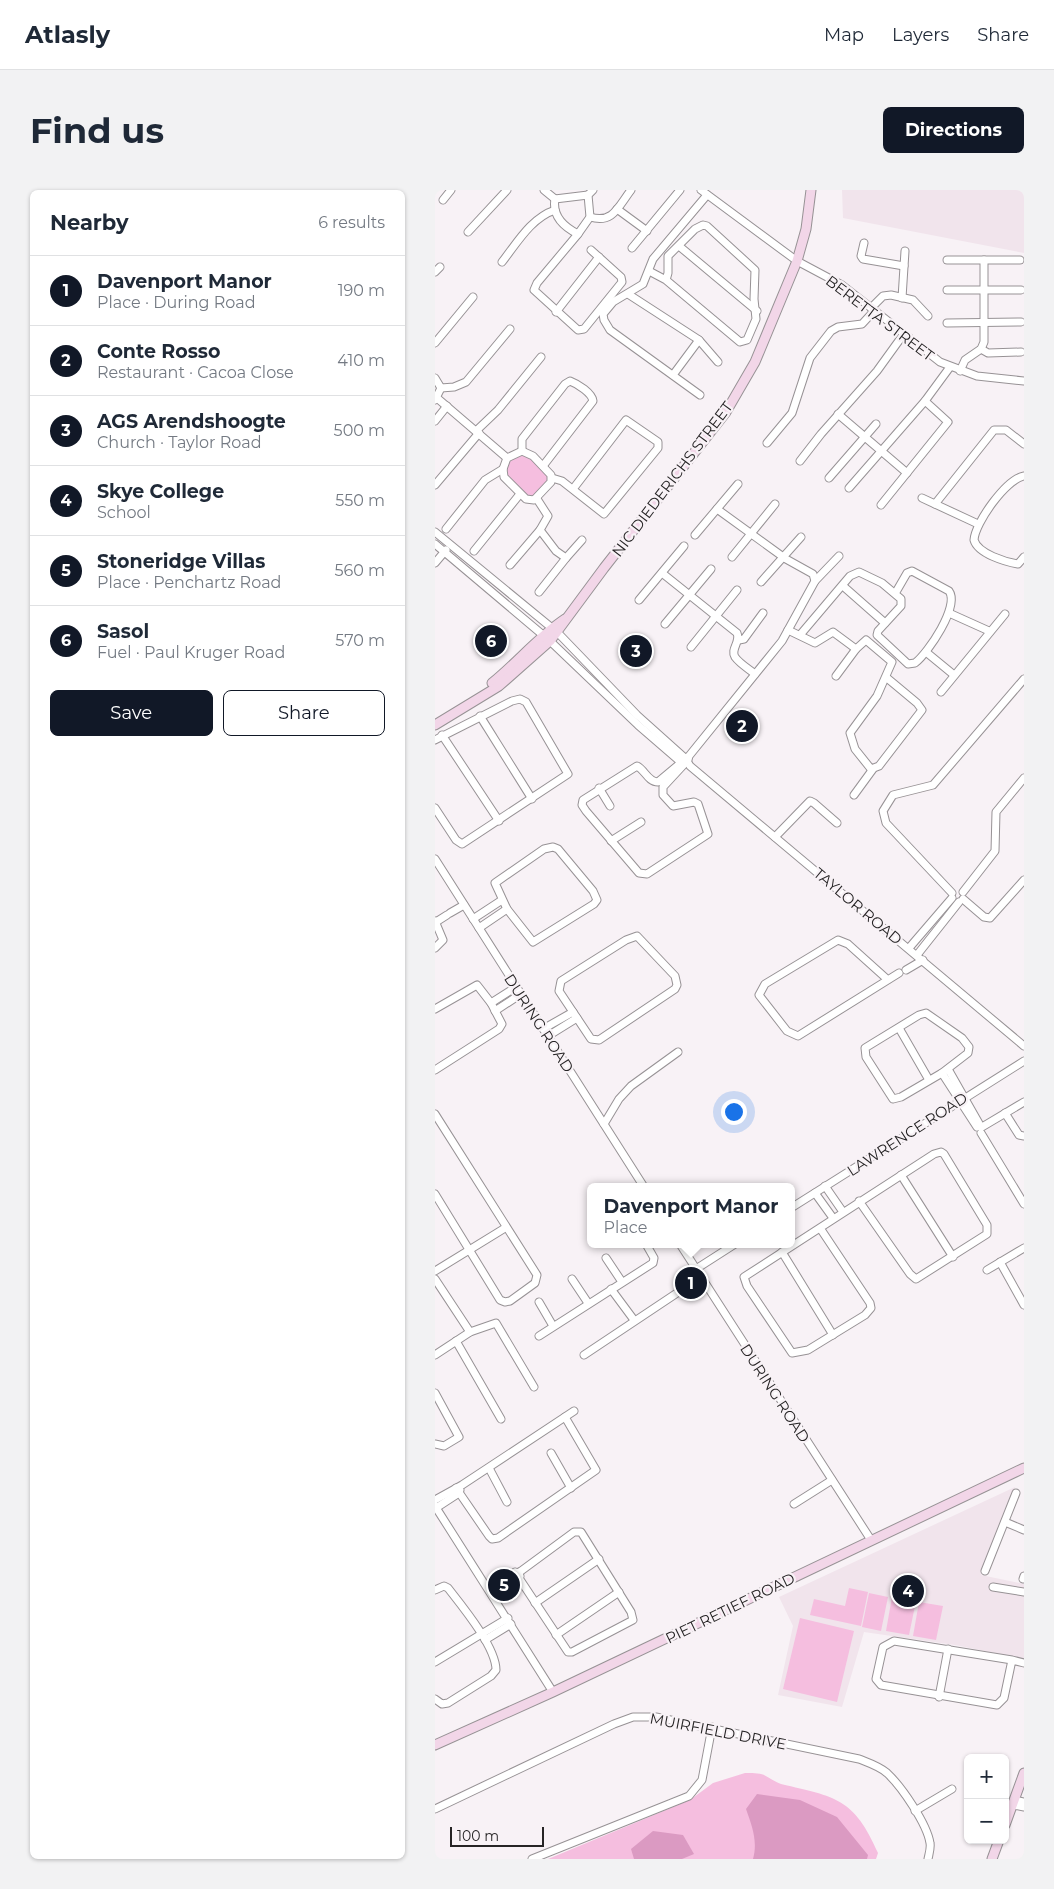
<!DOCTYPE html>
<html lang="en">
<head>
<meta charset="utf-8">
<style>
	:root { --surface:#fff; --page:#f2f2f3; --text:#1f2937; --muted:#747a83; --line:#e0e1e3; --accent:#111827 }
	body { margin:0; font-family:Montserrat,sans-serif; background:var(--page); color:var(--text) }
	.controls { position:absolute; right:15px; bottom:15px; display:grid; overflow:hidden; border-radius:8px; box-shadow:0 1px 4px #0004 }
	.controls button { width:45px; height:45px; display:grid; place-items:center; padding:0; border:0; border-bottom:1px solid var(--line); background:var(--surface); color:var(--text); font:25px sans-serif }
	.scale { position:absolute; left:15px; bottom:12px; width:94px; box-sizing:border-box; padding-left:5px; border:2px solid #262425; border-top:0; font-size:14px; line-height:18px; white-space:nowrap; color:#262425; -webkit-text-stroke:4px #f8f2f6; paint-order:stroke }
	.you { position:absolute; left:298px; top:921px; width:18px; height:18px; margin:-12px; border:4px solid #fff; border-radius:50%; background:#1a73e8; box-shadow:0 0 0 8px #1a73e833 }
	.badge { display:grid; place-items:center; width:32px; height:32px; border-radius:50%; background:var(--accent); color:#fff; font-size:16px; font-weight:700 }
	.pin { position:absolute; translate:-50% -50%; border:2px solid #fff; box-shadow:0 1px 5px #0006 }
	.popup { position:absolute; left:152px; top:993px; width:208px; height:65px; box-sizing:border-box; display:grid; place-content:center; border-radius:8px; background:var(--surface); filter:drop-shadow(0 1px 4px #0005); font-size:16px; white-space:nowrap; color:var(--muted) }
	.popup b { font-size:19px; color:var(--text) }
	.popup::after { content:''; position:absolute; left:50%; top:100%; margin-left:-10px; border:10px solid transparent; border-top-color:var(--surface) }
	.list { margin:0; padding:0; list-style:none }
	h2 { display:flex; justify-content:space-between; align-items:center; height:65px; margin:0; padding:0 20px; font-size:21px }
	h2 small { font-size:16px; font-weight:400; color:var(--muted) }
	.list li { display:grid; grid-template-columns:32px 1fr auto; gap:15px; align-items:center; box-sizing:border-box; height:70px; padding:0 20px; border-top:1px solid var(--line) }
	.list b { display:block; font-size:19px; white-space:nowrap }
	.list p { margin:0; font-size:16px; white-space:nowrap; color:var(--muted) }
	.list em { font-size:16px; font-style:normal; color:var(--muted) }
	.actions { display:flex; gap:10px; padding:15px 20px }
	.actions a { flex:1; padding:11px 0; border:1px solid var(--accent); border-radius:8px; text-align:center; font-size:18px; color:var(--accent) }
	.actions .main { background:var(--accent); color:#fff }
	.map { position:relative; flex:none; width:589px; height:1669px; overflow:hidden; border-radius:8px }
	header { display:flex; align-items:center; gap:30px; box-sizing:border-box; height:70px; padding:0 25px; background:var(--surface); border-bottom:1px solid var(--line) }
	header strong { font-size:24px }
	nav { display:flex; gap:28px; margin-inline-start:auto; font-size:18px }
	.intro { display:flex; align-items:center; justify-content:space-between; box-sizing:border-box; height:120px; padding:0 30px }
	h1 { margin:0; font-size:35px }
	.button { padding:12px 22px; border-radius:8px; background:var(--accent); color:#fff; font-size:18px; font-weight:700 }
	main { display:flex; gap:30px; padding:0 30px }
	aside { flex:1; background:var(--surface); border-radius:8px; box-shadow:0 1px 4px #0004 }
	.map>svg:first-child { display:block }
</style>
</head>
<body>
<header>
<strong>Atlasly</strong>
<nav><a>Map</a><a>Layers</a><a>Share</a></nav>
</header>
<div class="intro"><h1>Find us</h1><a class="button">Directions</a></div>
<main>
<aside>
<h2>Nearby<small>6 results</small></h2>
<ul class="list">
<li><span class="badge">1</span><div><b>Davenport Manor</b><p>Place · During Road</p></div><em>190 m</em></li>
<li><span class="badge">2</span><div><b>Conte Rosso</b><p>Restaurant · Cacoa Close</p></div><em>410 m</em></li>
<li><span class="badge">3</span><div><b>AGS Arendshoogte</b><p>Church · Taylor Road</p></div><em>500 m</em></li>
<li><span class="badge">4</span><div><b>Skye College</b><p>School</p></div><em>550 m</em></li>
<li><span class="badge">5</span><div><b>Stoneridge Villas</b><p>Place · Penchartz Road</p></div><em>560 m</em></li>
<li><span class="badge">6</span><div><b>Sasol</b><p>Fuel · Paul Kruger Road</p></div><em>570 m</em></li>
</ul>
<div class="actions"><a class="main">Save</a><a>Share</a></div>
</aside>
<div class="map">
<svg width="589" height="1669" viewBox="0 0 589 1669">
	<rect width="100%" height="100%" fill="#f8f2f6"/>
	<g fill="#f1e4ec">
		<polygon points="407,0 589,0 589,63 408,28"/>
		<polygon points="580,1297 546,1385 589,1394 589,1469 520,1455 429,1442 407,1517 343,1505 358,1436 344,1407"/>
	</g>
	<g fill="#f5bedf">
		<path d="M86 265 93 266 114 286 113 291 97 308 93 307 71 286C71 274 75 269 86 265Z"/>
		<polygon points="414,1398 433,1402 426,1436 375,1425 379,1409 410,1416"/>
		<polygon points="434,1403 453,1407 446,1441 427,1437"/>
		<polygon points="457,1407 481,1411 474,1445 451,1441"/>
		<polygon points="484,1412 508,1416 501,1450 478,1446"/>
		<polygon points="365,1428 419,1441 402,1512 348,1499"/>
		<path d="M310 1583C316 1583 324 1583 329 1585 335 1588 340 1592 346 1594 401 1607 419 1608 443 1663L441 1669H113L255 1610 278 1593Z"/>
	</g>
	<g fill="#db9ac2">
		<path d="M322 1604 365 1610 402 1627 433 1665 432 1669H318C323 1651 317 1636 311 1619Z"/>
		<polygon points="218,1641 248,1645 259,1664 247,1669 199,1669 196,1659"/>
	</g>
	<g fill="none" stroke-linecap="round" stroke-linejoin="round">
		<g stroke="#979295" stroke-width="9">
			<g id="street">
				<polyline points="109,0 120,9"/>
				<polyline points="266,0 362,71 407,95 505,172 542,186 589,191"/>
				<path d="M120 9C117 26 129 37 143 44L155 27 153 5 158 0"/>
				<polyline points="120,9 153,5"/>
				<polyline points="8,10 16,0"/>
				<polyline points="182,19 212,41"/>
				<path d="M155 27C178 34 183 17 196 0"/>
				<polyline points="33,42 72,0"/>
				<polyline points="143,44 102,93 99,100 143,140 149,139 187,92 186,87 156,60"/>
				<polyline points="429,53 426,66 428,69 469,76"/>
				<polyline points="244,56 322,121"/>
				<polyline points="197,58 245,0"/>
				<polyline points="512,70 585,70"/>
				<path d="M67 72C82 53 96 28 120 20"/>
				<polyline points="214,81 231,90 305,152 312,150 321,129 319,109 320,80 272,36 268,35 260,39 233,66 233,83 231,90"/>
				<polyline points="0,82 5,77"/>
				<polyline points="512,100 586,100"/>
				<polyline points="193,104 264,150 283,172"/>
				<polyline points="467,108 470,61"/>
				<polyline points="436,118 448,106 456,105 478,110 493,126"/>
				<polyline points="121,122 164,67"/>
				<polyline points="512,133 586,132"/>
				<polyline points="0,153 38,107"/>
				<polyline points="546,159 553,163 586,162"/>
				<polyline points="525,181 530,170 546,159 549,152 549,70"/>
				<polyline points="238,185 264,150"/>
				<polyline points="0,188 6,198 0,210"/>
				<polyline points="6,198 19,197 31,192 75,139"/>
				<polyline points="265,205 175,140 169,130 168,124 178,112 208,94 218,69 272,5"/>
				<polyline points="2,208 72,268"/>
				<polyline points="403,224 472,283"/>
				<polyline points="0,231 12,216"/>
				<polyline points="41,241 63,220 106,167"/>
				<polyline points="332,253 357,223 375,168 396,141 403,137 427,134 439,121"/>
				<path d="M87 261V249L130 194 135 191C143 194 157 203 158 211L108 276"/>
				<polygon points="87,261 98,266 116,285 116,292 99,310 91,309 69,287 68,279 72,268"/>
				<polyline points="365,271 386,244 442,181 468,145"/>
				<path d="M589 286C571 289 540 333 539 350 543 364 571 372 583 374L589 367"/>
				<polyline points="117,288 127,291 169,324 223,258 223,252 191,230 138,299"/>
				<polyline points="394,288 441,234"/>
				<polyline points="0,295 44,243"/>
				<polyline points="414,298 490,211 515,177"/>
				<polyline points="487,308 543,334"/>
				<polyline points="102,309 113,326 105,340 121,361 131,368 147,350"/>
				<polyline points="500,314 559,240 571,240 589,254"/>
				<polyline points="446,315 513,232 490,211"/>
				<polyline points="11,339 50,290 68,279"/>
				<polyline points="0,342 123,443 202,525 250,568 255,576 589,856"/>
				<polyline points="260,345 303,294"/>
				<polyline points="0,354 115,451 203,535 248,574"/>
				<polyline points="39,361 85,304"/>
				<polyline points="297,367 340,314"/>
				<polyline points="0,373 11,360"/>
				<polyline points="75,375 105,340"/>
				<path d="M227 383 302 443C306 452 295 459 300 467 305 474 314 479 320 484"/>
				<polyline points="380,391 404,366"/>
				<polyline points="326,392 366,347"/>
				<polyline points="408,396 450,433"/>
				<polyline points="104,402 131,368"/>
				<polyline points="204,410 249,356"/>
				<polyline points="514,423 554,441"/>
				<polyline points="230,434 276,379"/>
				<polyline points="353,440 380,453 398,442 421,459 431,450 457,472 442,506 415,543 420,559 436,579 444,576 487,520 482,513 452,488"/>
				<path d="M365 445 415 386 424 382 447 393 466 409V416L443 441 442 445 473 474 480 473C493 463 525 416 514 401L477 381 472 383 461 402"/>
				<polyline points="304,450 309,449 328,423"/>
				<polyline points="256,457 302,400"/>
				<polyline points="491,462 519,485"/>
				<polyline points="401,486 421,459"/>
				<polyline points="506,502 570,424"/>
				<polyline points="45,526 97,609"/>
				<polyline points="7,545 64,631"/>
				<polyline points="0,550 77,511 85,509 91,512 133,584 27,654 21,650 0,618"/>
				<path d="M254 566 223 592C213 592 210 580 202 576L148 610 147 615 151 621 204 683 212 684 273 644 263 614 259 612 238 616 228 605V597L253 570 254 566 347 451 380 391 378 384 351 369 282 319"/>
				<polyline points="164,598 175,616"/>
				<polyline points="419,605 438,579"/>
				<polyline points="340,647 375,611 379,613 402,633"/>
				<polyline points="176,651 206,632"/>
				<polygon points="118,657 123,659 158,701 162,710 159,714 98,752 72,719 60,693 109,659"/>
				<polyline points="0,669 209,997"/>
				<polyline points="528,702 560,661 561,622 589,588"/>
				<polyline points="517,703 451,633 448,621 458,605 498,595 589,489"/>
				<polyline points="528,709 549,727 555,728 589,690"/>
				<polyline points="15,723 29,715"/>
				<polyline points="38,729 67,710"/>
				<polyline points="0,731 8,750 0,758"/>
				<polyline points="1,732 12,725"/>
				<polyline points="44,738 72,719"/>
				<polygon points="202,746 240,786 242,795 240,799 164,850 156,849 124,801 126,791 191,750"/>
				<polyline points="474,758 517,708"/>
				<polyline points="482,765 524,712"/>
				<polyline points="471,780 488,770"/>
				<polyline points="453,790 413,754 403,750 330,794 324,805 352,841 363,846 464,783"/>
				<polyline points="56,813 81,797"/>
				<polyline points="0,819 42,795 56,813 67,834 64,839 0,880"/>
				<polyline points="60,821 86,804"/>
				<polygon points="491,823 527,848 534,857 533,863 507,883 466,907 458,909 431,867 430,858 484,825"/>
				<polyline points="464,838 494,890"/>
				<polyline points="108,839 138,822"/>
				<polyline points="113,846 142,828"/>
				<polyline points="513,879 546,937"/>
				<polyline points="507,883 542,937"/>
				<polyline points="570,923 584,945 589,946"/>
				<polyline points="0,924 102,1085 100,1093 75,1111 70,1112 65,1110 0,1004"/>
				<polyline points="169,934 184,909 196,896 243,862"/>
				<polyline points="547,937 589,912"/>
				<polyline points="546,943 589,1014"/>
				<polyline points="466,985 518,1067"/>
				<polyline points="390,996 408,1022"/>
				<polyline points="380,1003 398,1028"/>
				<polyline points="356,1018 589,871"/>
				<polyline points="385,1038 435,1113 436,1118 430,1125 373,1160 357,1163 312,1096 309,1087 499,964 506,962 509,964 552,1035 552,1044 481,1089 475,1084 424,1011"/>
				<polyline points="245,1054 436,1350"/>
				<polyline points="347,1062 398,1145"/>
				<polyline points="171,1068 187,1092"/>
				<polyline points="565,1072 589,1115"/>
				<polyline points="261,1079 300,1054"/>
				<polyline points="552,1080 589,1058"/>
				<polyline points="0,1081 70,1038"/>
				<polyline points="0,1089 35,1142"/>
				<polyline points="137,1089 153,1113"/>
				<polyline points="176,1099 199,1130"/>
				<polyline points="248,1099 251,1092 264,1084"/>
				<polyline points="104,1112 118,1136"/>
				<polyline points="104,1146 218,1073 219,1068 211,1054"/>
				<polyline points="21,1151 66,1229"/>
				<polyline points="0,1165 35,1142 61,1133 99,1197"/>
				<polyline points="149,1165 248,1099 256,1097 268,1090"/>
				<polyline points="0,1203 24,1247 9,1256 0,1254"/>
				<polyline points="116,1263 136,1298"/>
				<polyline points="54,1278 72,1312"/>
				<polyline points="21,1298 54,1346 57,1349 63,1348 161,1280 130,1227"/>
				<polyline points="0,1310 27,1295 139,1221"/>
				<polyline points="359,1314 397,1290"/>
				<polyline points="0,1316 118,1502"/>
				<polyline points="1,1318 24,1303 25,1300"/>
				<polyline points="570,1332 589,1340"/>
				<polyline points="550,1381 581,1303"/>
				<polyline points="588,1389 589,1386"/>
				<polyline points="558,1397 589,1402"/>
				<polyline points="53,1398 86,1381 139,1342 146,1342 196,1422 198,1430 137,1462 133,1462 80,1382"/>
				<path d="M0 1400 9 1396 13 1398C27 1416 61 1457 61 1480L56 1486 13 1513 7 1514 0 1509"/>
				<polyline points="58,1406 85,1386"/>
				<polyline points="100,1413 164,1369"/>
				<polyline points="121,1445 184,1402"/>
				<polyline points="50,1450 76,1434"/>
				<polyline points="577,1470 569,1508 562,1515 446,1495 441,1489 448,1457 459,1451 577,1470 589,1473"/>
				<polyline points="0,1472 73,1428"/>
				<polyline points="504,1507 513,1459"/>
				<polyline points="580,1610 589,1612"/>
				<polyline points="578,1615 589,1617"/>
				<path d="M0 1619 179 1534 198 1527H221L424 1569C434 1573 444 1576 452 1583 467 1597 492 1634 495 1653 496 1658 494 1664 493 1669"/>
				<polyline points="480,1621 517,1599"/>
				<polyline points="97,1669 254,1606 267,1590 277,1537"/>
			</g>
		</g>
		<g stroke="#979295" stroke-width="11">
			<g id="secondary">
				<path d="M57 493C82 473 103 447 130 429"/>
				<polyline points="0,535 64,496 115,451 169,378 291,222 320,172 362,71 371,39 376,0"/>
				<polyline points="0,1555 118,1502 589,1278"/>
				<polyline points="570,1635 589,1583"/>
				<polyline points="557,1669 564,1650"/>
			</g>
		</g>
		<use href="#street" stroke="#fff" stroke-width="7"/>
		<use href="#secondary" stroke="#f2d6e8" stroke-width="9"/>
	</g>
	<g text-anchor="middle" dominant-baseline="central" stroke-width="4.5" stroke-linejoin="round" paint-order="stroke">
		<g font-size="15" fill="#262425" stroke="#f8f2f6">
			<text transform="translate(445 128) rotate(37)">BERETTA STREET</text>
			<text transform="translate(237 289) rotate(-53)">NIC DIEDERICHS STREET</text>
			<text transform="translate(423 716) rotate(40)">TAYLOR ROAD</text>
			<text transform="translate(104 833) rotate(57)">DURING ROAD</text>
			<text transform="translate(472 944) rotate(-33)">LAWRENCE ROAD</text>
			<text transform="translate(340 1203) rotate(57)">DURING ROAD</text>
			<text transform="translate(295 1418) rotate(-26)">PIET RETIEF ROAD</text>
			<text transform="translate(283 1541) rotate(11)">MUIRFIELD DRIVE</text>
		</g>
	</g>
</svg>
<div class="controls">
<button>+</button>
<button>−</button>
</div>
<div class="scale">100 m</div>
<div class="you"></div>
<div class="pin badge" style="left:256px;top:1093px">1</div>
<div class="popup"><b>Davenport Manor</b>Place</div>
<div class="pin badge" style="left:307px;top:536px">2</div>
<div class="pin badge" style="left:201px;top:461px">3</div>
<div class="pin badge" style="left:473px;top:1401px">4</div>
<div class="pin badge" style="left:69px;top:1395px">5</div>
<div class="pin badge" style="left:56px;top:451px">6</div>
</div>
</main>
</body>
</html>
